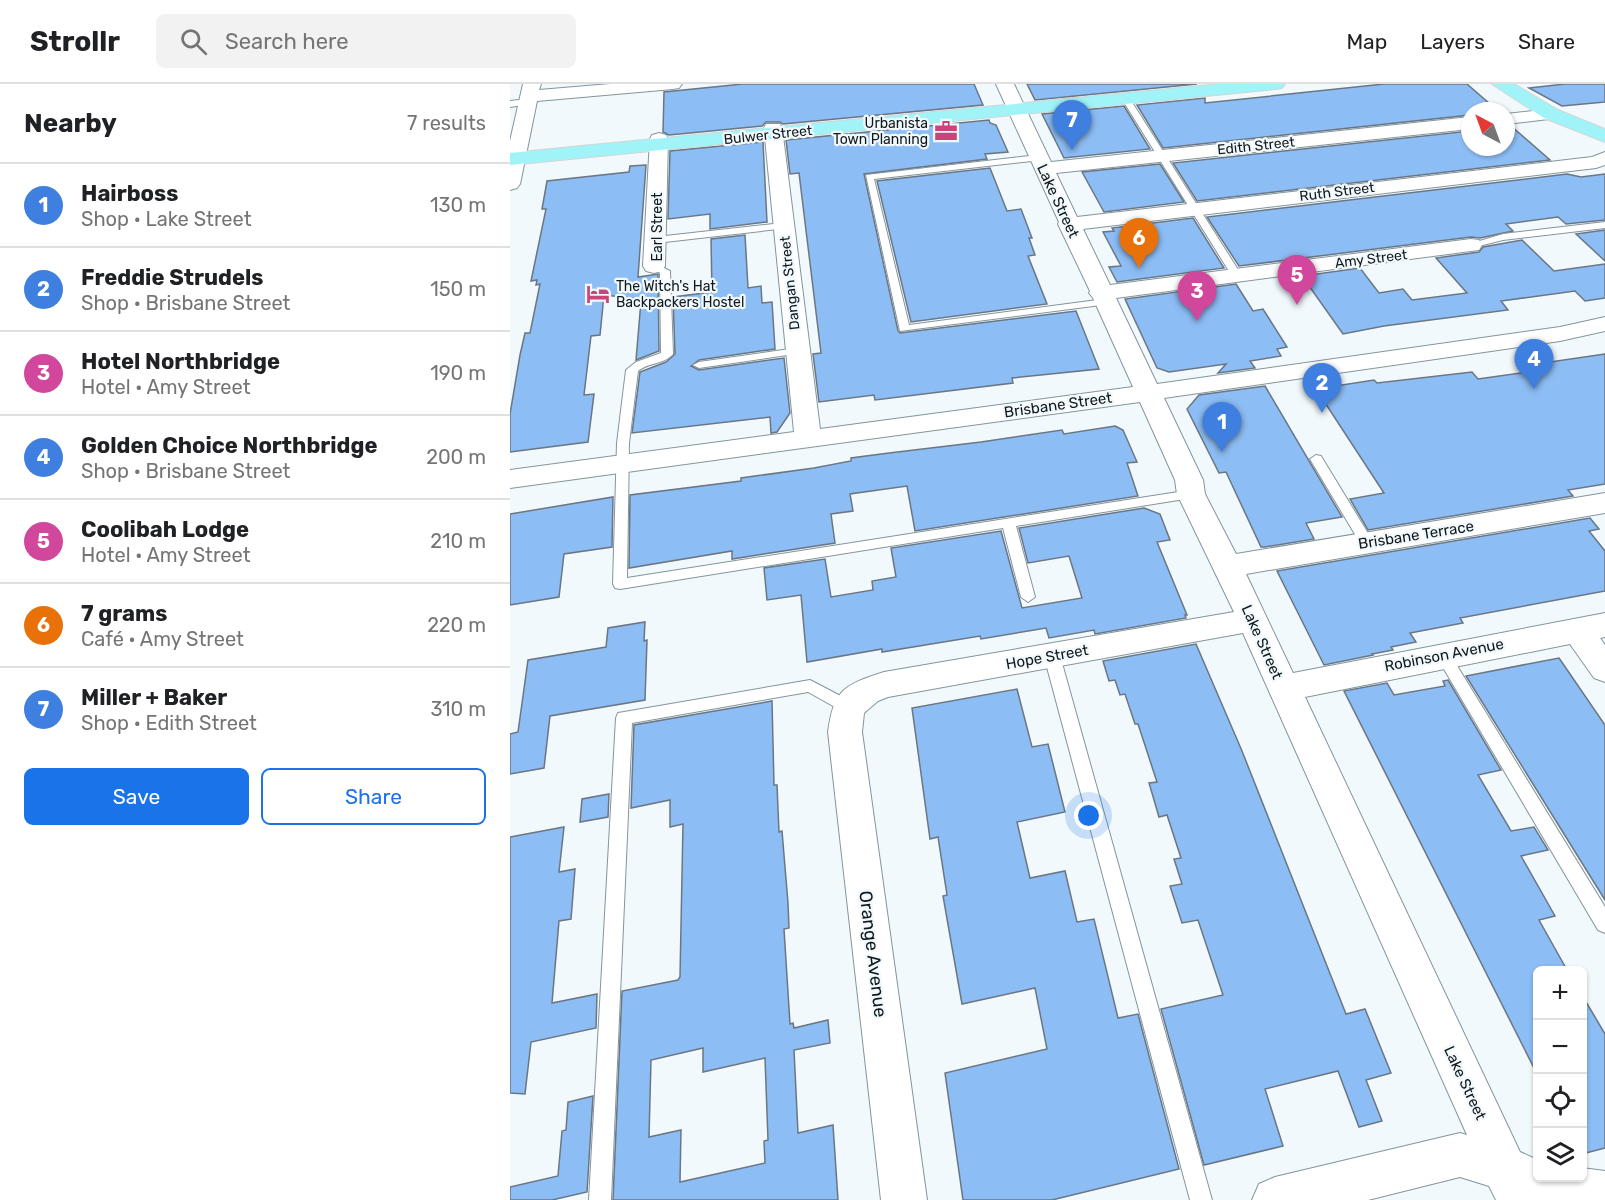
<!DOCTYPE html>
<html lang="en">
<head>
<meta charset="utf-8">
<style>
	:root { --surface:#fff; --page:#f2f2f2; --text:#202124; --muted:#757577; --line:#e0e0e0; --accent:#1a73e8 }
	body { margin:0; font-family:Rubik,sans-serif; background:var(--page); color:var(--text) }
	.controls { position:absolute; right:18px; bottom:18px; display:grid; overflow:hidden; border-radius:9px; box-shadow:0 2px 4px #0004 }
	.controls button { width:54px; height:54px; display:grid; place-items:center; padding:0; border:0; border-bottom:2px solid var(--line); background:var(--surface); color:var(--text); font:30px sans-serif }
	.compass { position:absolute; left:951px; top:18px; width:54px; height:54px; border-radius:50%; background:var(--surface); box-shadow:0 2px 4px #0004; rotate:319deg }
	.you { position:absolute; left:579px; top:732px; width:21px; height:21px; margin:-15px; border:4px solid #fff; border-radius:50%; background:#1a73e8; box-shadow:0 0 0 9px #1a73e833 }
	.badge { display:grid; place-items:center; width:39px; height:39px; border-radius:50%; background:var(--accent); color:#fff; font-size:20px; font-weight:700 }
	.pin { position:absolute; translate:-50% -50px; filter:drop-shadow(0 2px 3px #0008) }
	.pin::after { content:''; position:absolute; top:32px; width:21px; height:18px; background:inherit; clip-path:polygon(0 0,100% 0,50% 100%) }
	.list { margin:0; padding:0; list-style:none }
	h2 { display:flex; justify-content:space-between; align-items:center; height:78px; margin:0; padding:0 24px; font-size:26px }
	h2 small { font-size:20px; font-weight:400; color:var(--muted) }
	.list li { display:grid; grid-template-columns:39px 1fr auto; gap:18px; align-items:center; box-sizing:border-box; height:84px; padding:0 24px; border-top:2px solid var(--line) }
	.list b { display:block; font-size:22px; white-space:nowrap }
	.list p { margin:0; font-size:20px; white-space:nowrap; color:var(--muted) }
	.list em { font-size:20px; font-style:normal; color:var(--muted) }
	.actions { display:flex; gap:12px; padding:18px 24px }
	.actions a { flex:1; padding:14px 0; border:2px solid var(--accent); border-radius:9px; text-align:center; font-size:21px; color:var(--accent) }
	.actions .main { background:var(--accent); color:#fff }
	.icon { flex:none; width:33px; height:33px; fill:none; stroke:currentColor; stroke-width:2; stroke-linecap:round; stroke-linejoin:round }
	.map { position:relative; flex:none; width:1095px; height:1116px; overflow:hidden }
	header { display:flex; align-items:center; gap:36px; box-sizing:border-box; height:84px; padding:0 30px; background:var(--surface); border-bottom:2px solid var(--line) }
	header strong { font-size:28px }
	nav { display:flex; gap:33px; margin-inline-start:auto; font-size:21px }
	.search { width:420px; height:54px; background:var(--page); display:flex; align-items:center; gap:15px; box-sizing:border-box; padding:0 21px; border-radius:9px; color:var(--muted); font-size:22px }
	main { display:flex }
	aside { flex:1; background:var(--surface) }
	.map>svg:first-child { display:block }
</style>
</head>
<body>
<header>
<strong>Strollr</strong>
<div class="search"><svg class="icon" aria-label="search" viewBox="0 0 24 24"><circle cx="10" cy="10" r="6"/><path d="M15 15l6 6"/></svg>Search here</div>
<nav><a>Map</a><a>Layers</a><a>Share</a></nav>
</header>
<main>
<aside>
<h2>Nearby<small>7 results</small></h2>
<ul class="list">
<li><span class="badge" style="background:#3f7fe0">1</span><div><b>Hairboss</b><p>Shop · Lake Street</p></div><em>130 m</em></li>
<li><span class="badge" style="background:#3f7fe0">2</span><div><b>Freddie Strudels</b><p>Shop · Brisbane Street</p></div><em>150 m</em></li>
<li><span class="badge" style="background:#d1479c">3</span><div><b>Hotel Northbridge</b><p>Hotel · Amy Street</p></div><em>190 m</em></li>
<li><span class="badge" style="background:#3f7fe0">4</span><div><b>Golden Choice Northbridge</b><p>Shop · Brisbane Street</p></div><em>200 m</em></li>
<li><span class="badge" style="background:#d1479c">5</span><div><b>Coolibah Lodge</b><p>Hotel · Amy Street</p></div><em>210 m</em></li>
<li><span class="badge" style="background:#e8710a">6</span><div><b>7 grams</b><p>Café · Amy Street</p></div><em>220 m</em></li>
<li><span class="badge" style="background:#3f7fe0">7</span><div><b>Miller + Baker</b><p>Shop · Edith Street</p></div><em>310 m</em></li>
</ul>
<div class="actions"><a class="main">Save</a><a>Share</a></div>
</aside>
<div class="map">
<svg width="1095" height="1116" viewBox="0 0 1095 1116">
	<rect width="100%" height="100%" fill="#f1f9fd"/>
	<g fill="#8dbdf5" stroke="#6b7683" stroke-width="1.5" fill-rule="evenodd">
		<polygon points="233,0 464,0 473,21 273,40 270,38 256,38 252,42 159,51 153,48 154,8"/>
		<polygon points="517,0 687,0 525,16"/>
		<polygon points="874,0 957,0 988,27 960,27 960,31 653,64 627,21 695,14 695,19"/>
		<polygon points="1055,0 1095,0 1095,18 1052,22 1019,4"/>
		<polygon points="614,22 640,65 554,74 532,30"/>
		<polygon points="479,36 480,39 486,41 498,68 475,70 477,75 354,90 388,247 390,249 566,227 589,285 502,294 503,299 365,316 364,311 309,318 303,270 311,269 289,89 280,90 276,56"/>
		<polygon points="996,42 1001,42 1040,76 687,117 663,79 960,47 960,63 996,63"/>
		<polygon points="253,58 257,138 200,145 200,130 158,135 160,67"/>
		<polygon points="650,80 674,118 594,128 572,88"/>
		<polygon points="136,81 128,193 148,190 149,267 126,276 131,217 140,216 94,211 90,251 81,252 74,311 84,310 78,358 0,368 0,330 10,271 15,249 20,249 30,200 26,201 27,196 21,197 36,125 32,125 37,97 119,88 120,82"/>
		<polygon points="480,84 497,127 511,125 522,154 519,154 525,171 518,172 537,220 401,238 367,97"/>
		<polygon points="1057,90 1071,93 1095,90 1095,136 1056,140 1048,133 996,140 1003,147 970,154 961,153 729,182 697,133"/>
		<polygon points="683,134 714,184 607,198 599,183 611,182 593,148 604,147 602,144"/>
		<polygon points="1095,146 1095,177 1066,150"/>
		<polygon points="235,151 238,204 251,202 252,219 262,218 265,265 189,276 181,282 189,286 274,274 280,329 267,348 261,349 260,333 122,349 130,288 156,278 165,270 163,213 202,208 201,155"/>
		<polygon points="1012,156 1044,187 1095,180 1095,214 1075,217 1065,207 991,217 998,226 874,242 833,250 792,192 850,184 869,209 893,205 902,216 957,209 926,174 969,168 973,163"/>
		<polygon points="726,200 743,227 753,225 777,263 767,265 771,272 740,277 745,284 708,289 716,280 659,288 647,284 615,215"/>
		<polygon points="1095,270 1095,400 1058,406 1063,412 858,446 840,415 874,409 806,305 864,296 867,299 962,288 968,295 1031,286 1026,280"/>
		<polygon points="755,302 832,433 796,439 804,455 755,463 751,463 716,388 709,389 677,325 689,311"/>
		<polygon points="605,342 613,346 627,378 617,379 628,412 405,447 397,402 340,410 343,427 321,430 325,459 222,475 222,467 119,484 120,411 231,397 231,394 304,384 341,377 341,374 379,369 471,358 552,346 554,350"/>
		<polygon points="103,413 102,463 54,470 49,513 0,521 0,430"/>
		<polygon points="634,424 650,430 660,456 647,458 677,531 675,531 676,534 585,550 584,546 539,554 536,544 471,555 470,552 372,568 372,565 297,578 291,511 257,516 254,484 315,475 321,513 363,506 362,497 386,493 381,464 491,447 512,524 572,514 559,472 518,479 509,444"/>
		<polygon points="1080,434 1089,445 1079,447 1095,467 1095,507 950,534 953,539 900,549 906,558 881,563 883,566 862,570 863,571 814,581 767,487"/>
		<polygon points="135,538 134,557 137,556 135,616 40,632 34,684 0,690 0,650 8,648 18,576 96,563 98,544"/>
		<polygon points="686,560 732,667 836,930 855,925 881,989 856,996 872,1037 849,1043 828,987 755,1005 773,1062 694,1081 651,925 713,911 688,836 672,839 660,802 672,800 664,775 671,774 657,731 649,733 639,699 647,698 628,640 625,640 615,610 610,611 605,596 599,597 593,577"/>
		<polygon points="1049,574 1095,641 1095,816 956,592"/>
		<polygon points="938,596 991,686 968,691 1001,747 1024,743 1038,766 1011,772 1045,832 1029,836 1057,886 1028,886 1028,992 834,607 877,599 884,611 935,602 933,597"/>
		<polygon points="507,605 522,663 538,660 555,728 507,738 520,794 555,787 567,838 584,835 608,934 628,930 669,1085 542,1116 453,1116 435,989 537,965 525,904 452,920 433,812 437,811 428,753 420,755 402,624"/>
		<path d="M262 617 264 701H267L269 748 272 747 278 819 279 844 274 845 280 940 283 939 284 944 318 936 320 959 284 966 288 1049 323 1041 328 1116H103L112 907 168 896 170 893 173 740 160 743V716L121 724 124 641ZM193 964V988L255 974 258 1056 254 1057 255 1079 170 1098 171 1046 139 1053 141 976Z"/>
		<polygon points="99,710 98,733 70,738 72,715"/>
		<polygon points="54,743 49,788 65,785 61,835 49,837 42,919 87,910 86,944 21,958 15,1010 0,1009 0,753"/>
		<polygon points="1072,911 1095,950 1095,1064 1072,1070"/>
		<polygon points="83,1012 77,1108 42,1116 0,1116 0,1103 48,1092 52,1047 56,1046 58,1018"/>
	</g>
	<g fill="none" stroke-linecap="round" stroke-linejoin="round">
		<g stroke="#83959d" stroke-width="2">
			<g id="lane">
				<polygon points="616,12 620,15 732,192 731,194 723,194 722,192 612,15"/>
				<polygon points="18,15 22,18 21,20 0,23 0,17"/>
				<polygon points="528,71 531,72 531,76 364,95 399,241 595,215 600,218 599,220 390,247 356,91"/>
				<polygon points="1095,138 1095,144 993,156 961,164 956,161 993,150"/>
				<polygon points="273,139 277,140 277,144 146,159 141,156 146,153"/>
				<path d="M144 179 160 187 163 270C153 281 139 278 128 287L119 359 117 494 681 406 688 410 681 414 506 442 525 513 518 518 511 513 493 444 110 505 105 504 103 500 107 359 116 286 126 278 151 269 150 189 139 182Z"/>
				<polygon points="287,264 293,267 291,269 189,284 183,281 189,278"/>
				<polygon points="806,371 811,372 862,456 864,459 862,462 852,462 800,375"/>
				<polygon points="933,565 938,567 1095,823 1095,849 1088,846 928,575 925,571 928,567"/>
				<polygon points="542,566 547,568 550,572 702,1116 680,1116 534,572 537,568"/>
				<polygon points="300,596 344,619 346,623 344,627 338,629 332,627 298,608 122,639 101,1116 79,1116 106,634 108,629 114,628"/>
			</g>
		</g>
		<g stroke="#83959d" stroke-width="2">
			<g id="street">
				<polygon points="13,0 31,0 29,6 100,0 172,0 169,4 163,5 27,17 10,100 7,104 0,106 0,57"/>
				<path d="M486 0H504L541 78 960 33V45L546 89 567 133 1082 73 1095 68V81L1086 84 573 145 600 201 961 155 969 156 972 161 969 166 961 167 606 214 647 300 1050 243 1095 233V247L1050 257 654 314 693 396 695 410 726 470 1095 409V429L736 490 783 589 1095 529V553L1090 554 1095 561V598L1084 594 1060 560 795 613 1010 1068 1028 1076V1094H1072V1084L1095 1087V1116H986L979 1102 950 1093 858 1116H742L749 1100 765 1093 950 1049 957 1051 733 549 378 613 368 617 354 629 352 648 417 1116H371L318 648C324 605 334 601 374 588L724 528 667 410 665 396 630 318 0 404V386L284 348 254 44 256 40H270L272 44 310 345 623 303 583 214 579 209 580 207 548 140 549 138Z"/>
				<polygon points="1041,25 1047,26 1050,30 1047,34 996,40 996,30"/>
				<polygon points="149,49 156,51 158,55 155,182 152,187 144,189 136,187 133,182 140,55 142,51"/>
			</g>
		</g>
		<g stroke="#d4d6d6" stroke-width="2">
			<g id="primary">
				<polygon points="710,0 775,0 772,4 766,5 0,81 0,69"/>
				<polygon points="982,0 1004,0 1048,26 1095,45 1095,58 1034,34"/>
			</g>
		</g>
		<use href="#lane" fill="#fff" fill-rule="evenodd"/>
		<use href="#street" fill="#fff" fill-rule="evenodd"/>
		<use href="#primary" fill="#a0f4f8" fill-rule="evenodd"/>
	</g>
	<defs>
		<g id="office-bare" transform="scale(1.8)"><path d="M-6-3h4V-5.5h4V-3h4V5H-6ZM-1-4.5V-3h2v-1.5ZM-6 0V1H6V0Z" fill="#cc4279" stroke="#f1f9fd" stroke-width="2.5" paint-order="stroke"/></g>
		<g id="hotel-bare" transform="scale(1.8)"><path d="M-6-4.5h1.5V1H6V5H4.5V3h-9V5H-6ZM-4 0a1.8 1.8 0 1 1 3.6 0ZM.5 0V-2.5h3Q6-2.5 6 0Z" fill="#cc4279" stroke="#f1f9fd" stroke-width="2.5" paint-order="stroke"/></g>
	</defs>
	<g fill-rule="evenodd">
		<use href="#office-bare" x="436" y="47"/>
		<use href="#hotel-bare" x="88" y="210"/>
	</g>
	<g text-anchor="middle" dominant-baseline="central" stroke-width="4.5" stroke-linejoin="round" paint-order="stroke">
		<g font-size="14" fill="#12191c" stroke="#f1f9fd" text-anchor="end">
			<text x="418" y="39">Urbanista<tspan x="418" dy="16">Town Planning</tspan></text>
			<text x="106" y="202" text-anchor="start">The Witch's Hat<tspan x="106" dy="16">Backpackers Hostel</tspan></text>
		</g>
		<g font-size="14" fill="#12191c" stroke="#f1f9fd">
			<text transform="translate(258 51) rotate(-6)">Bulwer Street</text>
			<text transform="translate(746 62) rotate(-6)">Edith Street</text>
			<text transform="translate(827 108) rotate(-7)">Ruth Street</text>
			<text transform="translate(147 143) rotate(-90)">Earl Street</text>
			<text transform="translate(861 175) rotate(-7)">Amy Street</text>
			<text transform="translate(280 199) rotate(-96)">Dangan Street</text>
		</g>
		<g font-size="15" fill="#12191c" stroke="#f1f9fd">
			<text transform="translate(548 117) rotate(65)">Lake Street</text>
			<text transform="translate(548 321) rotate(-8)">Brisbane Street</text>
			<text transform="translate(906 451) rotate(-9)">Brisbane Terrace</text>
			<text transform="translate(752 558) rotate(66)">Lake Street</text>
			<text transform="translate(934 571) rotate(-11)">Robinson Avenue</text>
			<text transform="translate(537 573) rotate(-10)">Hope Street</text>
			<text transform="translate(955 999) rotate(65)">Lake Street</text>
		</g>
		<g font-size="18" fill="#12191c" stroke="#f1f9fd">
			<text transform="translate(363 870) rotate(83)">Orange Avenue</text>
		</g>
	</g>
</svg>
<div class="controls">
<button>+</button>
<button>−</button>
<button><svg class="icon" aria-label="locate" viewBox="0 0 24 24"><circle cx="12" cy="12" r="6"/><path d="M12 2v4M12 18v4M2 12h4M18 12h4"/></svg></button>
<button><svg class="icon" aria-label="layers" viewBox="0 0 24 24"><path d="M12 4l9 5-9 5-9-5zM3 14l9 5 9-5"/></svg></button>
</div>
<svg class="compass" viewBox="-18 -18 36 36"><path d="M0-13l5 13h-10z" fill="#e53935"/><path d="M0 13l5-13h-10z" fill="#757577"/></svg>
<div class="you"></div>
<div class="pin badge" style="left:712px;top:368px;background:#3f7fe0">1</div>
<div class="pin badge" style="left:812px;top:329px;background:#3f7fe0">2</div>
<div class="pin badge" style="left:687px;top:237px;background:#d1479c">3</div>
<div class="pin badge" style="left:1024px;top:305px;background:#3f7fe0">4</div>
<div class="pin badge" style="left:787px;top:221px;background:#d1479c">5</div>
<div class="pin badge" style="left:629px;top:184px;background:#e8710a">6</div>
<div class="pin badge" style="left:562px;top:66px;background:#3f7fe0">7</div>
</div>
</main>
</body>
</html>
